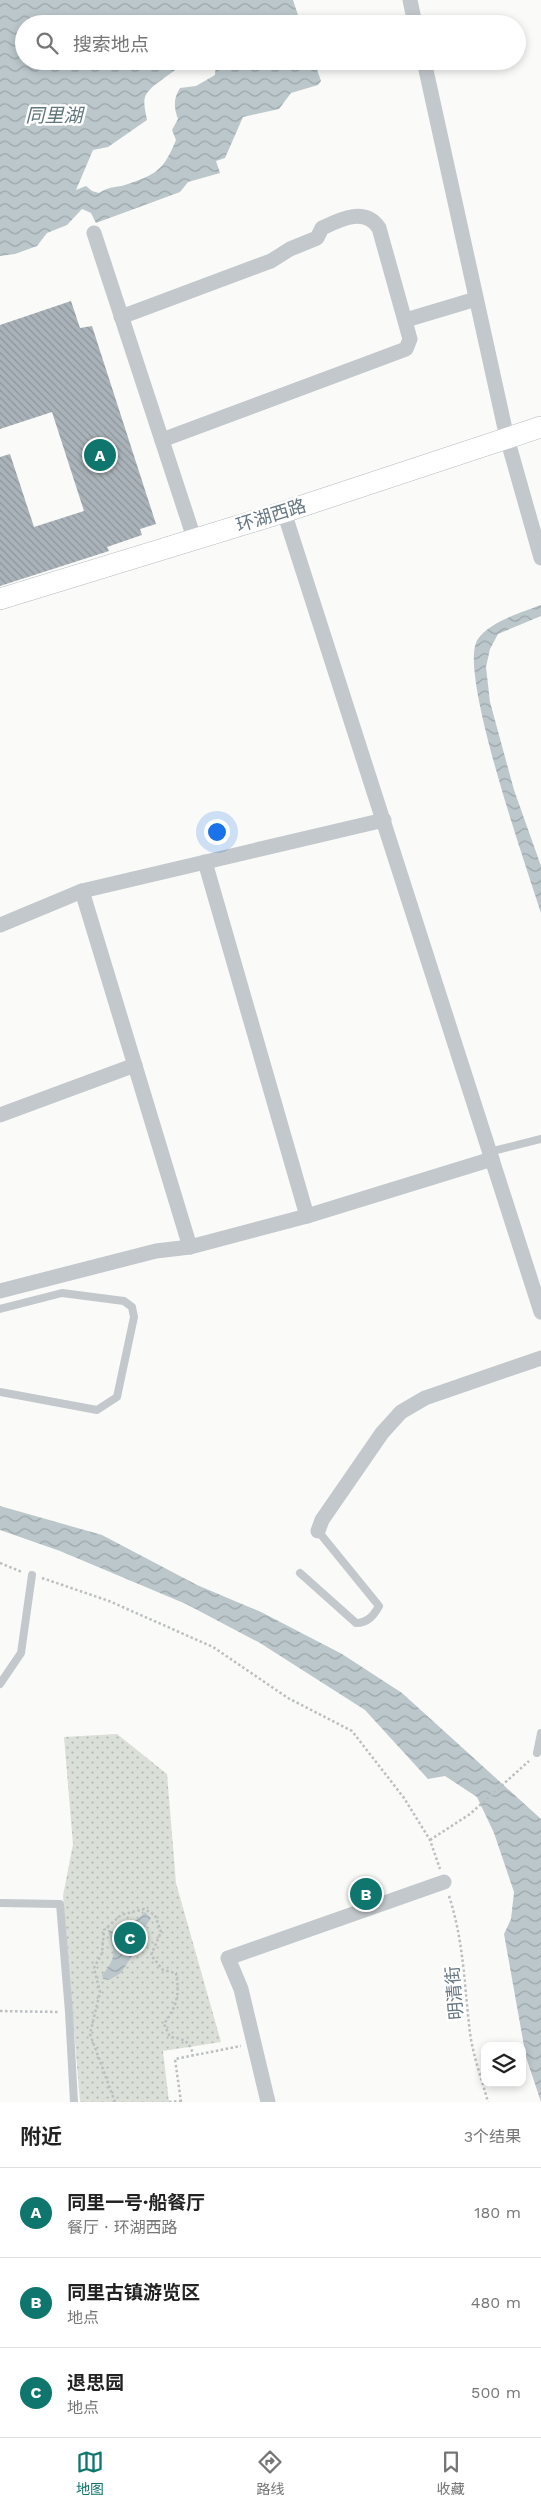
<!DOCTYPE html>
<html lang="zh">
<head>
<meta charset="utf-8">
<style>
	:root { --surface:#fff; --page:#f2f2f2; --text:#222; --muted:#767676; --line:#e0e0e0; --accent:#0f766e }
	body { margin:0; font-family:"Work Sans","Noto Sans SC",sans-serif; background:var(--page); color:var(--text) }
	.controls { position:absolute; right:15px; bottom:15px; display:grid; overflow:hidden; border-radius:10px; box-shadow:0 2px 8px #0003 }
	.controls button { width:45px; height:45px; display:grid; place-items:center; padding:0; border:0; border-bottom:1px solid var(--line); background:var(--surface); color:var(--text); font:25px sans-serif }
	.you { position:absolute; left:216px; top:831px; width:18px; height:18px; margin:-12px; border:4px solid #fff; border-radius:50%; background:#1a73e8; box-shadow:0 0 0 8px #1a73e833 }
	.badge { display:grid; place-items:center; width:32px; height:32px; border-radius:50%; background:var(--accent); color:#fff; font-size:16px; font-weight:700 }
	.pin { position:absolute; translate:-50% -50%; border:2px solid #fff; box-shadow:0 1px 5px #0006 }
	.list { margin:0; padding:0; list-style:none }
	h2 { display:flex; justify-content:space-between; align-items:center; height:65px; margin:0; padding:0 20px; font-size:21px }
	h2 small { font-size:16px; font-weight:400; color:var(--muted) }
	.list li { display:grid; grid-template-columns:32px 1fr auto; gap:15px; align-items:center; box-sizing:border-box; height:90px; padding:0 20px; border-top:1px solid var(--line) }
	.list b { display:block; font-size:19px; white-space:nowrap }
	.list p { margin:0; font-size:16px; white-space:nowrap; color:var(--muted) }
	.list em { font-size:16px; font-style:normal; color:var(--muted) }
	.icon { flex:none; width:28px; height:28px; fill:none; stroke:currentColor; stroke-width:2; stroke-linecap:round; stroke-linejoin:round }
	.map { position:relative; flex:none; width:541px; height:2102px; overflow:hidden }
	.search { position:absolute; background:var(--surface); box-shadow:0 2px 8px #0003; left:15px; right:15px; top:15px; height:55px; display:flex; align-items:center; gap:12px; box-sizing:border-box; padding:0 18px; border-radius:28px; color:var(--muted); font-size:19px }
	.sheet { height:335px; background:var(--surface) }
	nav { display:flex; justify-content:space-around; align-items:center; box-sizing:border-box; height:70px; border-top:1px solid var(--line); background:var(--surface); font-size:14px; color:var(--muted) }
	nav a { display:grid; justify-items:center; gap:2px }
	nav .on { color:var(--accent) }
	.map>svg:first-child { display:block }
</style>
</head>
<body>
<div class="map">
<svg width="541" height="2102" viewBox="0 0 541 2102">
	<defs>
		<pattern id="grass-dots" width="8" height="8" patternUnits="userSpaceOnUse" patternTransform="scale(1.25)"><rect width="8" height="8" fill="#dadfd7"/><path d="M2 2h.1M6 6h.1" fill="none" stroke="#b4b9b4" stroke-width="1.8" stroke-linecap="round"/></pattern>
		<pattern id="water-waves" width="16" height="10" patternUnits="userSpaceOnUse" patternTransform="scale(1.25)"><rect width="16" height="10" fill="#bbc7cb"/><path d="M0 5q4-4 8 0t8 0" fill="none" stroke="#9ca6aa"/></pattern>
		<pattern id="building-back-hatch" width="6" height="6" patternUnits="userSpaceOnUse" patternTransform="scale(1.25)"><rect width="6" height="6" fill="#aab3b9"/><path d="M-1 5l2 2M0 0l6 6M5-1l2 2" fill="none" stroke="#8e969c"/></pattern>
	</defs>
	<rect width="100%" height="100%" fill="#fafaf8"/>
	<polygon fill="url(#grass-dots)" points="117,1734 167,1774 176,1883 221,2042 163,2051 169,2102 80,2102 63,1896 73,1844 64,1737"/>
	<g fill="url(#water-waves)">
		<path d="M0 0H293L301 24H24V61H186C176 72 149 85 145 97 143 103 146 114 147 120L108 147 93 150 76 190 86 186 92 191 99 193C110 186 114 188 125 185 157 174 163 171 176 140L172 130 178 119C174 108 173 99 180 88L196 86 215 75 216 61H314L321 81 318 85 291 93 279 109 243 117 225 158 216 161 220 173 188 182 180 192 96 223 91 213 82 209 67 225 47 233 37 246 15 254 0 256Z"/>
		<path d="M541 605V616L498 634 490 649 486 667 490 702 514 790 541 866V913C528 871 456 668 478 639 490 622 522 612 541 605Z"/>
		<polygon points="0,1506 102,1535 197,1585 261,1612 342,1654 402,1693 541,1819 541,2102 526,2057 504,1934 511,1919 514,1892 494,1833 477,1797 445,1776 428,1779 365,1710 260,1643 186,1604 60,1551 0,1530"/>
		<path d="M145 1912 151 1918 142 1932 149 1947 141 1939 135 1941 131 1949 132 1956 121 1973 109 1980 103 1979 102 1975C118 1957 114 1951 108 1930L118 1933C128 1924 134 1924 145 1912Z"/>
	</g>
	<polygon fill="url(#building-back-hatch)" points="71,301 80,328 92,326 156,524 140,529 142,535 107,547 109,551 0,586 0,457 10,454 34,527 84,511 52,412 0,429 0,325"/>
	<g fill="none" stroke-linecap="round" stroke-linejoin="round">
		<g stroke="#b3babf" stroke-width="22">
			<polyline id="secondary" points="0,599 284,512 541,427"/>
		</g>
		<g stroke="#bbbfc2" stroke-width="2.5" stroke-dasharray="2.5 2.5" stroke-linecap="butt">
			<polyline points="0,1563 22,1572"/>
			<polyline points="42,1578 109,1601 213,1647 288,1698 352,1731 404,1798 430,1840 440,1869"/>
			<polyline points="430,1840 470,1814 529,1761"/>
			<path d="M449 1896C463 1939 464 1979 469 2024 471 2050 481 2077 488 2102"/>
			<polyline points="0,2011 58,2012"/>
			<path d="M115 2102 90 2034 100 1992 94 1968 102 1953 104 1930 121 1915 144 1909 155 1915 161 1932 151 1955 163 1970 176 1973C180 1996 177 2005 164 2024L170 2037C184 2039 190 2041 193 2055"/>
			<polyline points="169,2102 181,2101"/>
			<polyline points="181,2102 175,2059 241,2046"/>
		</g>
		<g stroke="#c3c8cc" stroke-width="8">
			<polyline points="489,1152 541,1139"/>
			<polyline points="0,1309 62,1293 124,1301 132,1307 134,1317 117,1397 97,1410 0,1392"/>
			<path d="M300 1573 356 1623C368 1623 374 1615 379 1606L318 1531"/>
			<polyline points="0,1684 21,1653 32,1575"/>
			<polyline points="537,1753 541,1733"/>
			<polyline points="0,1903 60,1904 69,2012 74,2102"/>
		</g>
		<g stroke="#c3c8cc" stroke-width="15">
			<polyline points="410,0 415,24"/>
			<polyline points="424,61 507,438 541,558"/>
			<polyline points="94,233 194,538"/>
			<path d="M121 317 271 261 290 249 317 238 322 228C341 219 365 207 379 228L410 339 406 349 162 440"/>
			<polyline points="406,320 476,299"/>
			<polyline points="284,512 541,1312"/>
			<polyline points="205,862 307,1216"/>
			<polyline points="82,891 190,1247"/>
			<polyline points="0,925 82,891 384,820"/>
			<polyline points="0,1115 135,1065"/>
			<polyline points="0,1291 156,1251 190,1247 307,1216 492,1159"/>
			<polyline points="318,1531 322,1520 382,1433 401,1412 425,1398 541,1358"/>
			<polyline points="268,2102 241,1989 228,1958 444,1882"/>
		</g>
		<use href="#secondary" stroke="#fff" stroke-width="21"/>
	</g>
	<g text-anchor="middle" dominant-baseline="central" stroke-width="5" stroke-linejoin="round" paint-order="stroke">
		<g font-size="18" fill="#657683" stroke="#fff">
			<text transform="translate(271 515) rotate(-17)">环湖西路</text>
			<text transform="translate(454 1993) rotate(-95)">明清街</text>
		</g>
		<g font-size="19" font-style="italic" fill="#60757c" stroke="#fff">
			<text x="54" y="115">同里湖</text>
		</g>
	</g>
</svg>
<div class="controls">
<button><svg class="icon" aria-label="layers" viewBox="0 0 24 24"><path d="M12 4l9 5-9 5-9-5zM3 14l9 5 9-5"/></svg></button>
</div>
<div class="you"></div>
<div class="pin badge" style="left:100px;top:455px">A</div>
<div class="pin badge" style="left:366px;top:1894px">B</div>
<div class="pin badge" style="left:130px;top:1938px">C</div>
<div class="search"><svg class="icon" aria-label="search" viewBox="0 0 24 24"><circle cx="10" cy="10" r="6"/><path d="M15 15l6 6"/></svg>搜索地点</div>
</div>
<section class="sheet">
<h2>附近<small>3个结果</small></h2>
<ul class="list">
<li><span class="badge">A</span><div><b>同里一号·船餐厅</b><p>餐厅 · 环湖西路</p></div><em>180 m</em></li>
<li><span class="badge">B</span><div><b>同里古镇游览区</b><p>地点</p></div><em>480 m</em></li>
<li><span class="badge">C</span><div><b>退思园</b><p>地点</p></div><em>500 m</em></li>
</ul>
</section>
<nav>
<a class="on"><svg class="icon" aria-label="map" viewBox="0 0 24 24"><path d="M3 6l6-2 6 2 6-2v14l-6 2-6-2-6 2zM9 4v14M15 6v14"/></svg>地图</a>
<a><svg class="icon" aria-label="directions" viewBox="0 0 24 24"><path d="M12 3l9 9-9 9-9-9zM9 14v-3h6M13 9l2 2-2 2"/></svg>路线</a>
<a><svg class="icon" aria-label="saved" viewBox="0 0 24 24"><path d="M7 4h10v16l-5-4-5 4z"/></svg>收藏</a>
</nav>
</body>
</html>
